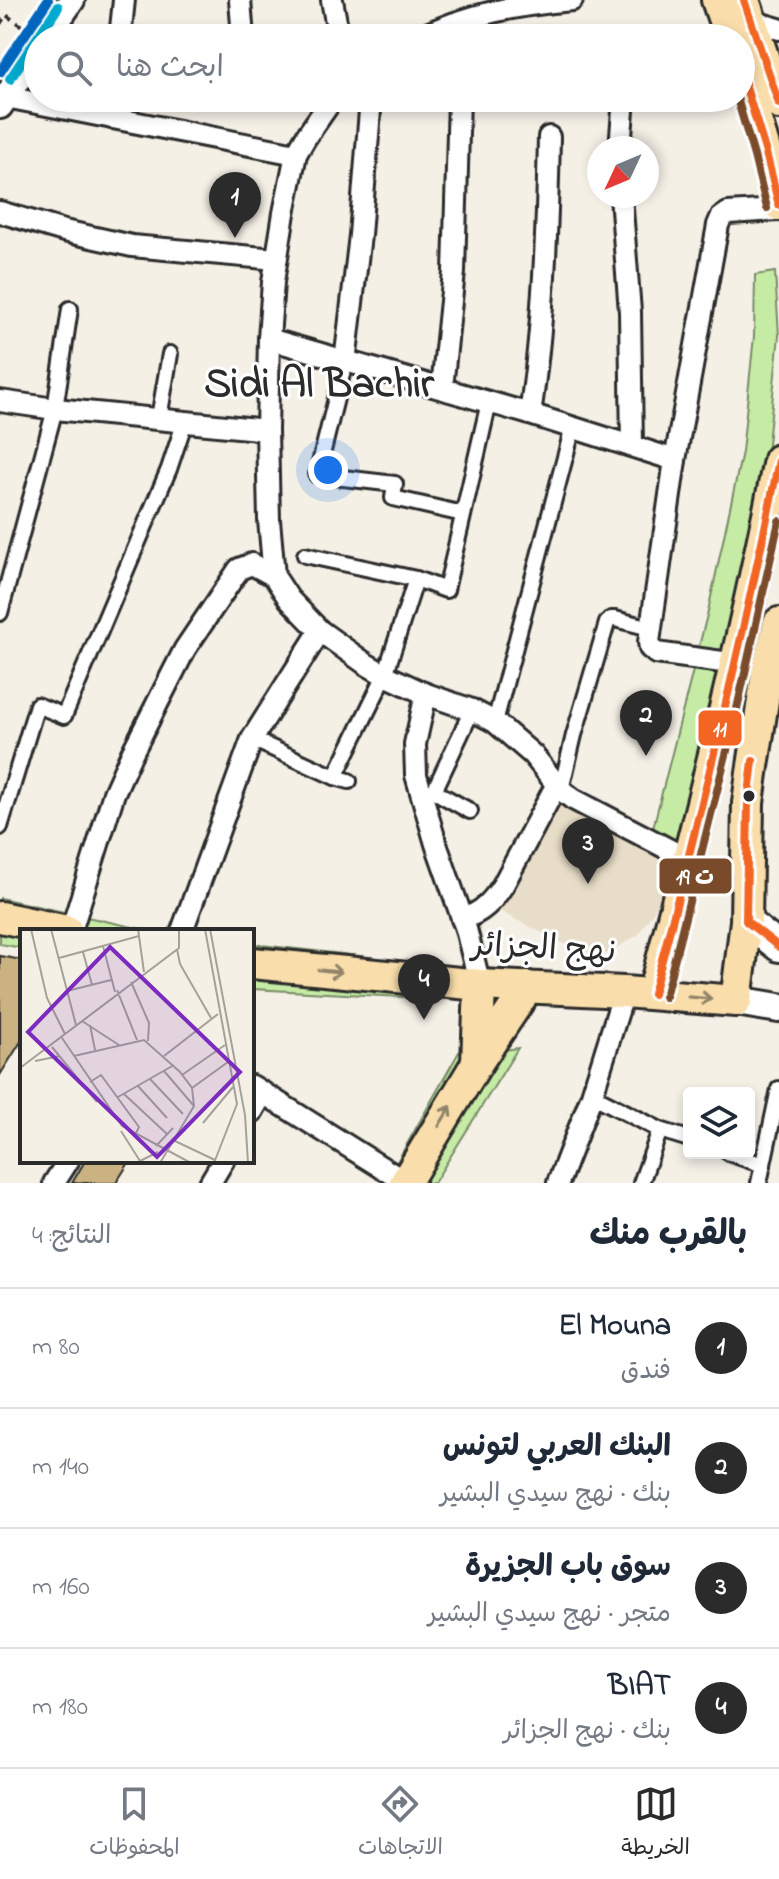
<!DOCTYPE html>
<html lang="ar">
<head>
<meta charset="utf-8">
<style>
	:root { --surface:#fff; --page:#f6f6f7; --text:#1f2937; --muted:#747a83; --line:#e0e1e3; --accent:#2b2b2b }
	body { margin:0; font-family:"Indie Flower","Playpen Sans Arabic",sans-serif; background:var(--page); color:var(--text); direction:rtl }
	.controls { position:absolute; right:24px; bottom:24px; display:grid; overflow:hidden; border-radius:8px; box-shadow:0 4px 12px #0003 }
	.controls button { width:72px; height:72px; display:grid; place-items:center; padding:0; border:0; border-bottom:2px solid var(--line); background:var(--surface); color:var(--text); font:40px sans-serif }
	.compass { position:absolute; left:587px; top:136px; width:72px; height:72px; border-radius:50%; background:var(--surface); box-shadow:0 4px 12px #0003; rotate:226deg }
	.you { position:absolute; left:328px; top:470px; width:28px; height:28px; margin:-20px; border:6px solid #fff; border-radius:50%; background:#1a73e8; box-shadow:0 0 0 12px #1a73e833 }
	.badge { display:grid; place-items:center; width:52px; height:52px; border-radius:50%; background:var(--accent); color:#fff; font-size:26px; font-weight:700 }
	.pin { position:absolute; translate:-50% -66px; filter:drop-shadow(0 2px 4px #0008) }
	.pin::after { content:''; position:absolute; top:42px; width:28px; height:24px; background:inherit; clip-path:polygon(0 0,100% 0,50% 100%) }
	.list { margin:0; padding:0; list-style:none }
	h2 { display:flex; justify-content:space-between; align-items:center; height:104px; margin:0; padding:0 32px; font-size:34px }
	h2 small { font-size:26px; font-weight:400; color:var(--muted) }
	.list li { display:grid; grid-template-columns:52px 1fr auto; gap:24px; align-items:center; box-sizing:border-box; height:120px; padding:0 32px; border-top:2px solid var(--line) }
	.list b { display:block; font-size:30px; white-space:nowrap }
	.list p { margin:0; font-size:26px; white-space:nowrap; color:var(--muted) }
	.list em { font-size:26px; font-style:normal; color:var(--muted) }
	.icon { flex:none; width:44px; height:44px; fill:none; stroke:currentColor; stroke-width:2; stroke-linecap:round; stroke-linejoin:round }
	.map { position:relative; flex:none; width:779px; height:1183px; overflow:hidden; direction:ltr }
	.search { position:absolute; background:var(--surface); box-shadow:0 4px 12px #0003; left:24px; right:24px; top:24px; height:88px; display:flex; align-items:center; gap:20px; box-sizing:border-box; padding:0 28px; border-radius:44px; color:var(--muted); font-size:30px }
	.sheet { height:584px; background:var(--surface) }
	nav { display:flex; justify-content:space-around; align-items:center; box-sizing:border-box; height:112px; border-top:2px solid var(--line); background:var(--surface); font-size:22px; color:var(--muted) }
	nav a { display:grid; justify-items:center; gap:4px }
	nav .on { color:var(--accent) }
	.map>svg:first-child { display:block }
</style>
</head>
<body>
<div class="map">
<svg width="779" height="1183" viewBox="0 0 779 1183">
	<rect width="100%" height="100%" fill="#f5f0e6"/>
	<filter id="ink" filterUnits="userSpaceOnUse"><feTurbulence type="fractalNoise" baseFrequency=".0125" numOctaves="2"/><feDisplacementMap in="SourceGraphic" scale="16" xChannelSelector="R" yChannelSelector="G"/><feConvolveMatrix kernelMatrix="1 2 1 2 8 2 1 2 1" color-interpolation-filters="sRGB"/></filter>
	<g filter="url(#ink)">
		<polygon fill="#e8ddc8" points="549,796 673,863 657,906 638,935 596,960 499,911"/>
		<g fill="#c5eba5" stroke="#788b68" stroke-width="2">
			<polygon points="775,272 779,335 767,454 733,621 678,841 652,832 708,611 742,452 754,336 755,275"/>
			<polygon points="0,898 151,931 22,931 22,948 0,944"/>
			<polygon points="252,944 422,963 420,998 252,989"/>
			<polygon points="518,1048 434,1183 385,1183 459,1052 483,1053"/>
		</g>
		<g fill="#cbb282" stroke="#2b2b2b" stroke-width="2">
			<polygon points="0,956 22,960 22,1040 0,1075"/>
			<polygon points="85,1161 130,1161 116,1183 72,1183"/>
		</g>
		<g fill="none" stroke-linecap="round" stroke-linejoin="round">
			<g stroke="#2b2b2b" stroke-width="20">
				<g id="pedestrian">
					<polyline points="345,362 317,475 395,484 393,498 463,514"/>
					<polyline points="159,418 170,354"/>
					<polyline points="305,555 416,579 446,590 489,402"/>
					<polyline points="0,613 55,409 70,309"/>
					<polyline points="495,722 573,427"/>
					<polyline points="252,739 335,777 349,781"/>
					<polyline points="335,777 385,675 416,579"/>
					<polyline points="561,790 574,735 607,623 611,619 615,619 650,628"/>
					<polyline points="470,811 434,791 472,710"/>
					<polyline points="0,827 37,705 64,716 169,469 185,421"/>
					<polyline points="592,1095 660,1130 689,1139"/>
					<polyline points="729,1153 763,1165"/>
					<polyline points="641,1183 660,1130"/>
					<polyline points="759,1183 779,1089"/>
				</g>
			</g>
			<g stroke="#2b2b2b" stroke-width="26">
				<g id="minor">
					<polyline points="240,0 243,38"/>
					<polyline points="332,0 339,38"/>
					<polyline points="751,21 779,29"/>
					<polyline points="120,38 124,0"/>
					<path d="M418 38C469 14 516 5 572 0"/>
					<polyline points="6,97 296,154"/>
					<polyline points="333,98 306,137 296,154 284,213 273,282 269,339 267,430 269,520 274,576 289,599 320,631 366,664 385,675 426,694 472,710 495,722 533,755 561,790 573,799 689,860"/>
					<polyline points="112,118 114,98"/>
					<polyline points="620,148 624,98"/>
					<polyline points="621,196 630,312 632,445"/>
					<polyline points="0,212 64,231 132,246 276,259"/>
					<polyline points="269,339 530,414 675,460"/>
					<polyline points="345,362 360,235 371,98"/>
					<polyline points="442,388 454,272 459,98"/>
					<polyline points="0,401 55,409 267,430"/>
					<path d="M530 414C544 322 547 230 549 137"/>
					<polyline points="737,664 656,653 650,648 649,642 675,460 718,225 721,218 728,213 779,210"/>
					<polyline points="426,694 415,744 416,775 436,844 466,929 480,985"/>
					<path d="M462 919C482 913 492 902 503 885L557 784"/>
					<polyline points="71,931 114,793 131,755 185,649 239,569 252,564 274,576"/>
					<polyline points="182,931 252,739 320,631"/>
					<polyline points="252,1086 405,1182"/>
					<polyline points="252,1112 263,1093"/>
					<polyline points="54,1183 68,1161"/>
					<polyline points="210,1183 223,1161"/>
					<polyline points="558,1183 592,1095 624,992"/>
				</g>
			</g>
			<g stroke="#2b2b2b" stroke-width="30">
				<g id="tertiary">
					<polyline points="46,38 72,0"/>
					<polyline points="0,106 38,50"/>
				</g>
			</g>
			<g stroke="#2b2b2b" stroke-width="34">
				<g id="secondary">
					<polyline points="746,921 779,947"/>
					<polyline points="736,1001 779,1008"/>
				</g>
			</g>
			<g stroke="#2b2b2b" stroke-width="36">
				<g id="primary">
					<polyline points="717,0 730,38"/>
					<polyline points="744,0 779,104"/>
					<polyline points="741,71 766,153 779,205"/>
					<polyline points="0,917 67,931"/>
					<polyline points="252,963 480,985 624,992 736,1001 746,921 748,803 752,773 767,674 779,623"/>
					<path d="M653 994C700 817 744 640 779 460"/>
					<polyline points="477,1063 480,985"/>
					<polyline points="405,1183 477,1063 528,987"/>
				</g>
			</g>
			<polyline stroke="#2b2b2b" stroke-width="4" stroke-dasharray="6 6" stroke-linecap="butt" points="0,24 6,15 28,30"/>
			<use href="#pedestrian" stroke="#fff" stroke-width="14"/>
			<use href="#minor" stroke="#fff" stroke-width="20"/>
			<use href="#tertiary" stroke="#fff" stroke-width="24"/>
			<use href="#secondary" stroke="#fff" stroke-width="28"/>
			<use href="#primary" stroke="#f9deab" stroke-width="30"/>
			<g stroke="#fff" stroke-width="14">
				<g id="bus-1">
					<polyline points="744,0 779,104"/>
					<polyline points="741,71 766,153 779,205"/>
					<polyline points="753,761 748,803 746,921 779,947"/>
					<path d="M653 994C700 817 743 639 779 460"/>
				</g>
			</g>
			<g stroke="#fff" stroke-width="14">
				<g id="bus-2">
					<polyline points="737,98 754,156 767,208"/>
					<polyline points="665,997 732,731 779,521"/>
				</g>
			</g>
			<use href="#bus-1" stroke="#f26522" stroke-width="8"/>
			<use href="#bus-2" stroke="#7a4b2a" stroke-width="8"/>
			<g stroke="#fff" stroke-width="16">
				<polyline id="rail-1" points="0,72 48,0"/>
			</g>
			<g stroke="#fff" stroke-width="16">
				<polyline id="rail-2" points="10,79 58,7"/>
			</g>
			<use href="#rail-1" stroke="#0065bd" stroke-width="10"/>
			<use href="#rail-2" stroke="#00a9ce" stroke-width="10"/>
		</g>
		<defs><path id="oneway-shaft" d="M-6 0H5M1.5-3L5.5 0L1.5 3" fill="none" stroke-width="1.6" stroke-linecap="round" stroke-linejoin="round" transform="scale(2)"/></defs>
		<g stroke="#92846b">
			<use href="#oneway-shaft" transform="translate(330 971) rotate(6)"/>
			<use href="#oneway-shaft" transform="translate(700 998) rotate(5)"/>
			<use href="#oneway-shaft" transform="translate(445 1116) rotate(-59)"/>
		</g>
	</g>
	<circle fill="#2b2b2b" stroke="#fff" stroke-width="3" cx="749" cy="796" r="7"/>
	<g text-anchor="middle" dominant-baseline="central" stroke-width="6" stroke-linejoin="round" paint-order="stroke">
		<g font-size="34" fill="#2b2b2b" stroke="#fff">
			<text transform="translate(544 950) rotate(3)">نهج الجزائر</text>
		</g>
		<g font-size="42" font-weight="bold" fill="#2b2b2b" stroke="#fff">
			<text x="319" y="385">Sidi Al Bachir</text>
		</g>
	</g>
	<g transform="translate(20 929)">
		<rect width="234" height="234" fill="#f5f0e6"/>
		<path fill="none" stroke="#a4a19b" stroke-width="2" d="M11 0 27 69 45 105M31 0 56 96M118 0 124 43M185 0 217 175 194 234M190 0 225 186 228 234M83 17 95 63M157 20 160 35 191 89M63 23 72 56M39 29 119 7M111 53 129 94 128 112M97 61 117 111M47 62 91 51M62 92 99 116M70 96 75 121M42 109 102 197 171 234M32 118 77 173M54 127 124 111 160 143 172 159 174 177 140 234M144 127 198 85M15 132 40 127M0 139 159 19V0M144 142 174 177M162 146 205 116M130 150 163 185M70 153 81 146 119 198 116 204M118 157 147 189M172 159 208 133M104 165 147 205M98 168 154 136M183 194 213 158M101 202 120 232M155 212 195 231M136 217 153 199M116 234 138 223"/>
		<path fill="#7b2cbf" fill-opacity="0.15" stroke="#7b2cbf" stroke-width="4" d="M90 18 220 143 137 228 8 103Z"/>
		<rect width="234" height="234" fill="none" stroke="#2b2b2b" stroke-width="4"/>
	</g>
	<g stroke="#fff" stroke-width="3">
		<rect x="697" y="709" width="46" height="38" rx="8" fill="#f26522"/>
		<rect x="658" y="857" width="75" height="38" rx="8" fill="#7a4b2a"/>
	</g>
	<g font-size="22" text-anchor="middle" font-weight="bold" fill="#fff">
		<text x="720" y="736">11</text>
		<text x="695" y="884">19 ت</text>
	</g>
</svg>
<div class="controls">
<button><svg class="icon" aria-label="layers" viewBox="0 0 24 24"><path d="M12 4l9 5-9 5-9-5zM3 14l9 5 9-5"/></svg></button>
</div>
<svg class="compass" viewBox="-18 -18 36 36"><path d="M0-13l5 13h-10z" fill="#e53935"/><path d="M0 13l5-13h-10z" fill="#747a83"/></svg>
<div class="you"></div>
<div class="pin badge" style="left:235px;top:238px">1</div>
<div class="pin badge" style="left:646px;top:756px">2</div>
<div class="pin badge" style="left:588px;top:884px">3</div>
<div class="pin badge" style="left:424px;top:1020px">4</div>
<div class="search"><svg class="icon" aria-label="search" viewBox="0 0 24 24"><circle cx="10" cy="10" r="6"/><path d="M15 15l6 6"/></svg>ابحث هنا</div>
</div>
<section class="sheet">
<h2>بالقرب منك<small>النتائج: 4</small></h2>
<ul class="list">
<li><span class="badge">1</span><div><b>El Mouna</b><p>فندق</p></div><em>80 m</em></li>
<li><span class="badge">2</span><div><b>البنك العربي لتونس</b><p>بنك · نهج سيدي البشير</p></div><em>140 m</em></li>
<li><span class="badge">3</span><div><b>سوق باب الجزيرة</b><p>متجر · نهج سيدي البشير</p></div><em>160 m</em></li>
<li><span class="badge">4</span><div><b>BIAT</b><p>بنك · نهج الجزائر</p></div><em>180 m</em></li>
</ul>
</section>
<nav>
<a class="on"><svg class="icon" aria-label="map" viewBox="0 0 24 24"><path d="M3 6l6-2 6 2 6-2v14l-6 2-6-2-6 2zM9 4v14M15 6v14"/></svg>الخريطة</a>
<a><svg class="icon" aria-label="directions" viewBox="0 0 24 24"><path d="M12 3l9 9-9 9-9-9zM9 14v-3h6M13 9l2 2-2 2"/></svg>الاتجاهات</a>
<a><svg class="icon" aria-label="saved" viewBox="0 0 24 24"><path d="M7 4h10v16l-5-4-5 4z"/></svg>المحفوظات</a>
</nav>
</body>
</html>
